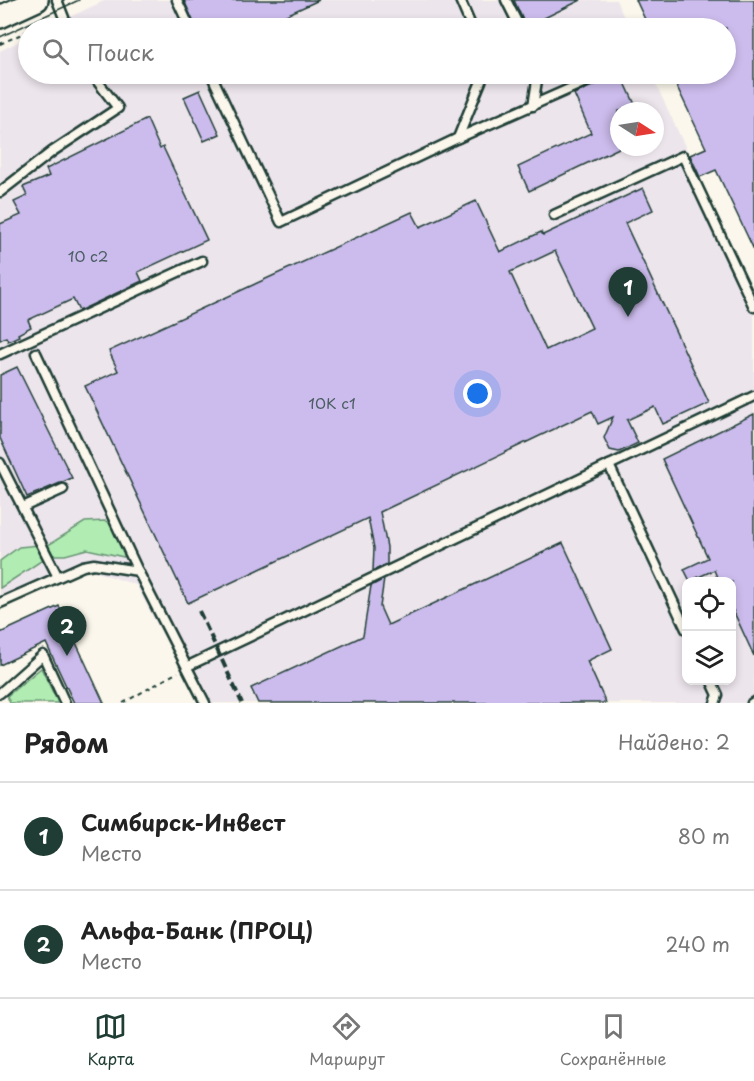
<!DOCTYPE html>
<html lang="ru">
<head>
<meta charset="utf-8">
<style>
	:root { --surface:#fff; --page:#f2f2f2; --text:#222; --muted:#767676; --line:#e0e0e0; --accent:#1f3d34 }
	body { margin:0; font-family:"Playpen Sans",sans-serif; background:var(--page); color:var(--text) }
	.controls { position:absolute; right:18px; bottom:18px; display:grid; overflow:hidden; border-radius:12px; box-shadow:0 3px 9px #0003 }
	.controls button { width:54px; height:54px; display:grid; place-items:center; padding:0; border:0; border-bottom:2px solid var(--line); background:var(--surface); color:var(--text); font:30px sans-serif }
	.compass { position:absolute; left:610px; top:102px; width:54px; height:54px; border-radius:50%; background:var(--surface); box-shadow:0 3px 9px #0003; rotate:102deg }
	.you { position:absolute; left:478px; top:394px; width:21px; height:21px; margin:-15px; border:4px solid #fff; border-radius:50%; background:#1a73e8; box-shadow:0 0 0 9px #1a73e833 }
	.badge { display:grid; place-items:center; width:39px; height:39px; border-radius:50%; background:var(--accent); color:#fff; font-size:20px; font-weight:700 }
	.pin { position:absolute; translate:-50% -50px; filter:drop-shadow(0 2px 3px #0008) }
	.pin::after { content:''; position:absolute; top:32px; width:21px; height:18px; background:inherit; clip-path:polygon(0 0,100% 0,50% 100%) }
	.list { margin:0; padding:0; list-style:none }
	h2 { display:flex; justify-content:space-between; align-items:center; height:78px; margin:0; padding:0 24px; font-size:26px }
	h2 small { font-size:20px; font-weight:400; color:var(--muted) }
	.list li { display:grid; grid-template-columns:39px 1fr auto; gap:18px; align-items:center; box-sizing:border-box; height:108px; padding:0 24px; border-top:2px solid var(--line) }
	.list b { display:block; font-size:22px; white-space:nowrap }
	.list p { margin:0; font-size:20px; white-space:nowrap; color:var(--muted) }
	.list em { font-size:20px; font-style:normal; color:var(--muted) }
	.icon { flex:none; width:33px; height:33px; fill:none; stroke:currentColor; stroke-width:2; stroke-linecap:round; stroke-linejoin:round }
	.map { position:relative; flex:none; width:754px; height:703px; overflow:hidden }
	.search { position:absolute; background:var(--surface); box-shadow:0 3px 9px #0003; left:18px; right:18px; top:18px; height:66px; display:flex; align-items:center; gap:15px; box-sizing:border-box; padding:0 21px; border-radius:33px; color:var(--muted); font-size:22px }
	.sheet { height:294px; background:var(--surface) }
	nav { display:flex; justify-content:space-around; align-items:center; box-sizing:border-box; height:84px; border-top:2px solid var(--line); background:var(--surface); font-size:16px; color:var(--muted) }
	nav a { display:grid; justify-items:center; gap:3px }
	nav .on { color:var(--accent) }
	.map>svg:first-child { display:block }
</style>
</head>
<body>
<div class="map">
<svg width="754" height="703" viewBox="0 0 754 703">
	<rect width="100%" height="100%" fill="#fbf7ec"/>
	<filter id="ink" filterUnits="userSpaceOnUse"><feTurbulence type="fractalNoise" baseFrequency=".0167" numOctaves="2"/><feDisplacementMap in="SourceGraphic" scale="12" xChannelSelector="R" yChannelSelector="G"/><feConvolveMatrix kernelMatrix="1 2 1 2 8 2 1 2 1" color-interpolation-filters="sRGB"/></filter>
	<g filter="url(#ink)">
		<g fill="#ede5ec" fill-rule="evenodd">
			<polygon points="106,0 616,0 629,28 46,28"/>
			<path d="M28 37V74H651L754 293V703H199L136 585 88 569 0 610V51ZM619 111H655V147H619ZM686 582H732V680H686Z"/>
		</g>
		<g fill="#b1edb3" stroke="#689574" stroke-width="1.5">
			<polygon points="105,521 113,524 125,553 124,557 87,549 65,555 50,555 0,588 0,561 19,547 50,544 85,522"/>
			<polygon points="41,668 58,703 10,703 7,696"/>
		</g>
		<g fill="#ccbced" stroke="#1f3d34" stroke-width="1.5" fill-rule="evenodd">
			<polygon points="184,0 319,0 258,28 196,28"/>
			<polygon points="514,0 581,0 526,27"/>
			<polygon points="636,0 754,0 754,250 716,170 700,177 690,155 706,148 671,74 726,74 726,28 649,28"/>
			<polygon points="599,74 621,74 638,111 619,111 619,148 529,191 518,167 591,133 574,94 597,84 600,79"/>
			<polygon points="200,90 220,134 204,141 184,97"/>
			<polygon points="147,119 160,149 163,147 207,240 138,272 142,281 79,311 73,299 28,320 31,327 18,334 19,336 8,341 6,337 0,340 0,224 21,215 14,202 27,196 23,187 49,176 46,169"/>
			<path d="M643 188 653 210 625 223 709 403 663 424 655 407 627 420 638 443 619 452 610 450 604 438 613 417 598 424 592 411 380 512 387 547V564L373 571 374 548 368 518 188 603 85 386 118 371 109 351 412 212 420 227 476 201 500 252 541 232 543 235ZM555 251 592 328 546 350 510 272Z"/>
			<polygon points="17,367 72,478 27,497 0,438 0,375"/>
			<polygon points="754,414 754,656 732,608 732,582 719,582 714,570 690,581 684,569 708,558 662,459"/>
			<polygon points="563,543 612,649 587,661 606,703 258,703 251,688 363,636 371,586 384,579 380,607 388,625"/>
			<polygon points="59,606 104,703 74,703 46,643 0,665 0,633"/>
		</g>
		<g fill="none" stroke-linecap="round" stroke-linejoin="round">
			<g stroke="#1f3d34" stroke-width="13">
				<g id="service">
					<polyline points="57,0 68,28"/>
					<polyline points="177,0 190,28"/>
					<polyline points="460,0 472,28"/>
					<polyline points="506,0 520,28"/>
					<polyline points="211,74 281,222 458,138 484,74"/>
					<polyline points="533,106 538,74"/>
					<polyline points="458,138 594,78 592,74"/>
					<polyline points="0,192 53,151 118,108 92,74"/>
					<polyline points="554,215 683,156 754,307"/>
					<polyline points="36,353 138,571 205,703"/>
					<polyline points="0,354 202,261"/>
					<polyline points="0,463 58,577"/>
					<polyline points="609,465 686,629"/>
					<polyline points="23,507 63,489"/>
					<polyline points="0,603 83,566 94,564 138,571"/>
					<polyline points="188,666 754,396"/>
					<polyline points="711,680 718,695 715,703"/>
					<polyline points="0,693 43,655 65,703"/>
					<polyline points="752,703 754,702"/>
				</g>
			</g>
			<g stroke="#1f3d34" stroke-width="26">
				<polyline id="tertiary" points="0,17 37,0"/>
			</g>
			<g stroke="#1f3d34" stroke-width="2" stroke-dasharray="4.5 4.5" stroke-linecap="butt">
				<polyline points="33,28 53,20"/>
				<polyline points="0,44 28,31"/>
				<polyline points="123,703 178,672"/>
			</g>
			<use href="#service" stroke="#fbf7ec" stroke-width="8"/>
			<use href="#tertiary" stroke="#fbf7ec" stroke-width="21"/>
			<polyline stroke="#1f3d34" stroke-width="1.5" points="0,37 79,0"/>
			<polyline stroke="#1f3d34" stroke-width="4" stroke-dasharray="9 4.5" stroke-linecap="butt" points="199,611 242,703"/>
		</g>
	</g>
	<g text-anchor="middle" dominant-baseline="central" stroke-width="5" stroke-linejoin="round" paint-order="stroke">
		<g font-size="15" fill="#4a5d62">
			<text x="88" y="255">10 с2</text>
			<text x="332" y="402">10К с1</text>
		</g>
	</g>
</svg>
<div class="controls">
<button><svg class="icon" aria-label="locate" viewBox="0 0 24 24"><circle cx="12" cy="12" r="6"/><path d="M12 2v4M12 18v4M2 12h4M18 12h4"/></svg></button>
<button><svg class="icon" aria-label="layers" viewBox="0 0 24 24"><path d="M12 4l9 5-9 5-9-5zM3 14l9 5 9-5"/></svg></button>
</div>
<svg class="compass" viewBox="-18 -18 36 36"><path d="M0-13l5 13h-10z" fill="#e53935"/><path d="M0 13l5-13h-10z" fill="#767676"/></svg>
<div class="you"></div>
<div class="pin badge" style="left:628px;top:317px">1</div>
<div class="pin badge" style="left:67px;top:656px">2</div>
<div class="search"><svg class="icon" aria-label="search" viewBox="0 0 24 24"><circle cx="10" cy="10" r="6"/><path d="M15 15l6 6"/></svg>Поиск</div>
</div>
<section class="sheet">
<h2>Рядом<small>Найдено: 2</small></h2>
<ul class="list">
<li><span class="badge">1</span><div><b>Симбирск-Инвест</b><p>Место</p></div><em>80 m</em></li>
<li><span class="badge">2</span><div><b>Альфа-Банк (ПРОЦ)</b><p>Место</p></div><em>240 m</em></li>
</ul>
</section>
<nav>
<a class="on"><svg class="icon" aria-label="map" viewBox="0 0 24 24"><path d="M3 6l6-2 6 2 6-2v14l-6 2-6-2-6 2zM9 4v14M15 6v14"/></svg>Карта</a>
<a><svg class="icon" aria-label="directions" viewBox="0 0 24 24"><path d="M12 3l9 9-9 9-9-9zM9 14v-3h6M13 9l2 2-2 2"/></svg>Маршрут</a>
<a><svg class="icon" aria-label="saved" viewBox="0 0 24 24"><path d="M7 4h10v16l-5-4-5 4z"/></svg>Сохранённые</a>
</nav>
</body>
</html>
